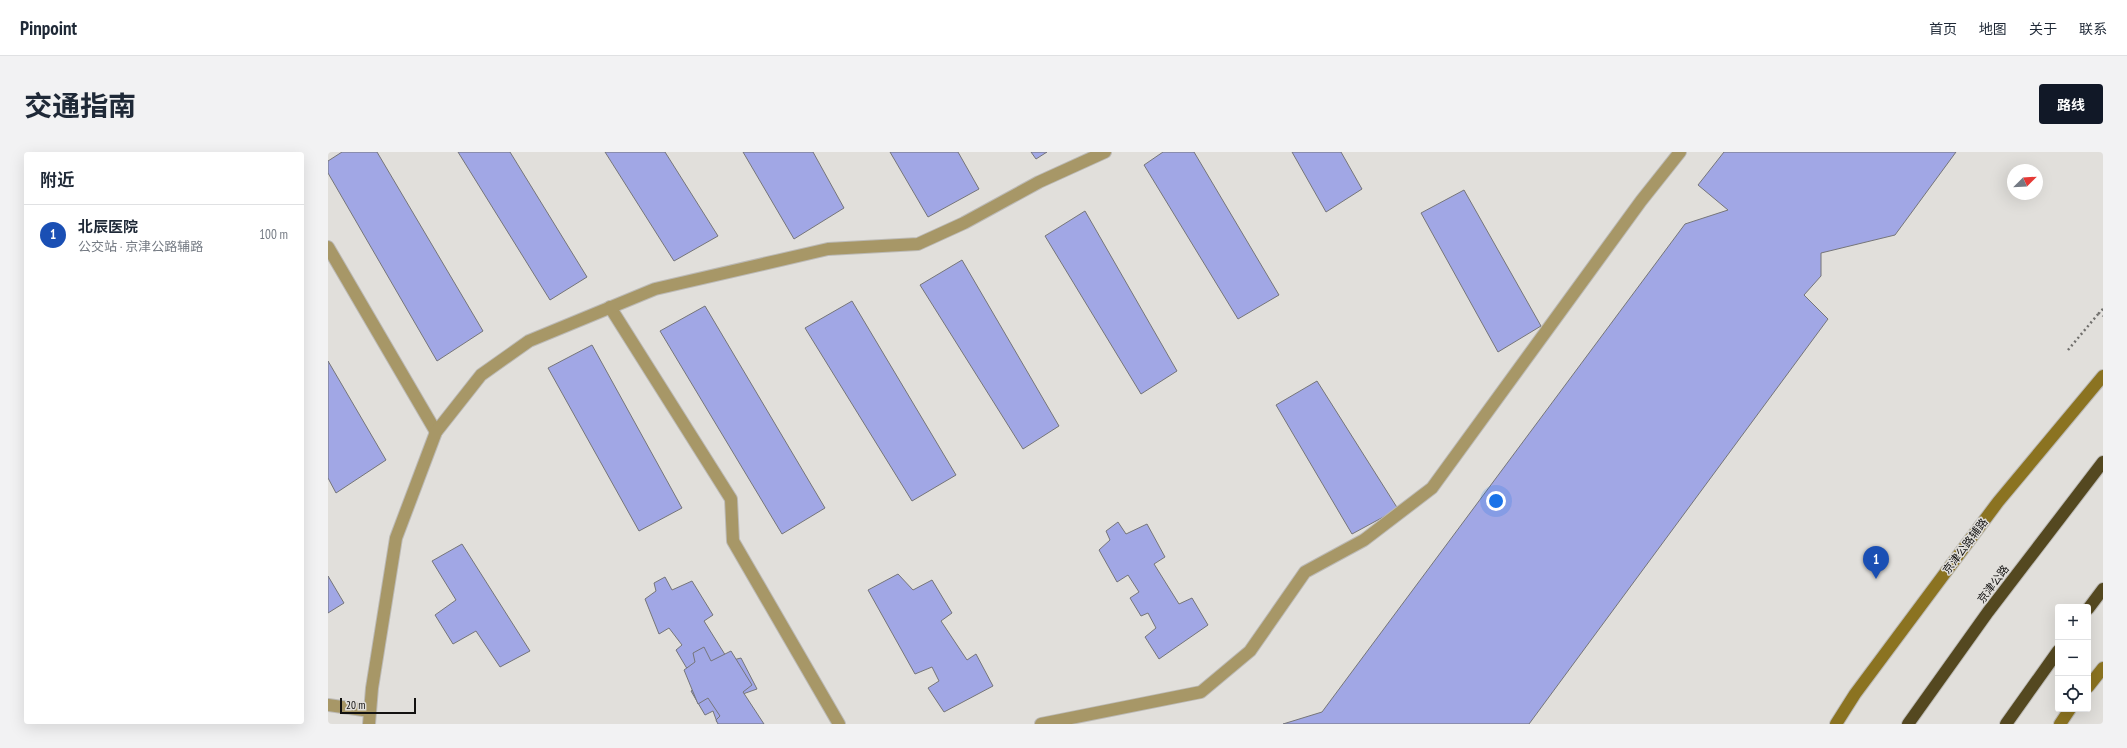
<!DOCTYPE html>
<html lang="zh">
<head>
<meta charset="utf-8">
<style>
	:root { --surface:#fff; --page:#f2f2f3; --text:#1f2937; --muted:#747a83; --line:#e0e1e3; --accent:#111827 }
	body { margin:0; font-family:"PT Sans Narrow","Noto Sans SC",sans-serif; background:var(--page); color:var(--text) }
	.controls { position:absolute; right:12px; bottom:12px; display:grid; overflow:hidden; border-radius:4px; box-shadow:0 4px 16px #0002 }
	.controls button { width:36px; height:36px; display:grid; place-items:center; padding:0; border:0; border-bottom:1px solid var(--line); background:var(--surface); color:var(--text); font:20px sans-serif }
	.compass { position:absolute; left:1679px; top:12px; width:36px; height:36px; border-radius:50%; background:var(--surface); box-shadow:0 4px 16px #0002; rotate:66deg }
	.scale { position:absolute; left:12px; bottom:10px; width:76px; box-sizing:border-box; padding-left:4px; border:2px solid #121110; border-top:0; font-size:11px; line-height:14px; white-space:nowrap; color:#121110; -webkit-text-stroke:3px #e1dfdb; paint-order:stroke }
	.you { position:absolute; left:1168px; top:349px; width:14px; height:14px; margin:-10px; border:3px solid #fff; border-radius:50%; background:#1a73e8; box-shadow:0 0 0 6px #1a73e833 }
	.badge { display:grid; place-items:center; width:26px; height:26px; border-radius:50%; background:var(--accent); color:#fff; font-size:13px; font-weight:700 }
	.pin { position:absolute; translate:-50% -33px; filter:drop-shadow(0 1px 2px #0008) }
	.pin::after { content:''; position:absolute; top:21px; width:14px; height:12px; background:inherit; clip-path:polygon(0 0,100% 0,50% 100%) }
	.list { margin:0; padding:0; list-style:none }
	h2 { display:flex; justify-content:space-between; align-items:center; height:52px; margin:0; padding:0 16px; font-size:17px }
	h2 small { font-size:13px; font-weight:400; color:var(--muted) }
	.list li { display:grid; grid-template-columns:26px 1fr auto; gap:12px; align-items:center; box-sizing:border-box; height:60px; padding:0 16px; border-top:1px solid var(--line) }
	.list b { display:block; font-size:15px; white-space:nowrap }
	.list p { margin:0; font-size:13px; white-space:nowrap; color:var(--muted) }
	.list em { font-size:13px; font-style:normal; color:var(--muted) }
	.icon { flex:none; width:22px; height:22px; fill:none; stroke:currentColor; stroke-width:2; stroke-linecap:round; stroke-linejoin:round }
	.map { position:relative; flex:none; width:1775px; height:572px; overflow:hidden; border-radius:4px }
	header { display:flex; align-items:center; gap:24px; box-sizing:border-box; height:56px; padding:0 20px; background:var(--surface); border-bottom:1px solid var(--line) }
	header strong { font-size:19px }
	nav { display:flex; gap:22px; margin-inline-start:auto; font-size:14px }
	.intro { display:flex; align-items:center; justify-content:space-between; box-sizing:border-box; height:96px; padding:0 24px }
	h1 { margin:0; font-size:28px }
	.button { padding:10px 18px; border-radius:4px; background:var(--accent); color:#fff; font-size:14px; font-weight:700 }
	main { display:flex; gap:24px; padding:0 24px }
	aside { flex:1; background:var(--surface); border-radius:4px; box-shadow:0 4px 16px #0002 }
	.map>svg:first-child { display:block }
</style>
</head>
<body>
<header>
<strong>Pinpoint</strong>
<nav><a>首页</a><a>地图</a><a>关于</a><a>联系</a></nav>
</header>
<div class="intro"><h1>交通指南</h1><a class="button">路线</a></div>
<main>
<aside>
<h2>附近<small></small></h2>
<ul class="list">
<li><span class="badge" style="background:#1a4fb4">1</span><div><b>北辰医院</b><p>公交站 · 京津公路辅路</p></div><em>100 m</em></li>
</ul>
</aside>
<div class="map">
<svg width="1775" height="572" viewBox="0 0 1775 572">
	<rect width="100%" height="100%" fill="#e1dfdb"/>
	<g fill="#a1a7e5" stroke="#757579">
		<polygon points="14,0 49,0 155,179 109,209 0,21 0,9"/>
		<polygon points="130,0 182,0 259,125 222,148"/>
		<polygon points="277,0 337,0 390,84 346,109"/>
		<polygon points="415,0 485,0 516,56 466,87"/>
		<polygon points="562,0 630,0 651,37 600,65"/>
		<polygon points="703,0 719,0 708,7"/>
		<polygon points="835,0 866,0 951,143 910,167 816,13"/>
		<polygon points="964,0 1013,0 1034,37 998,60"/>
		<polygon points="1396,0 1628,0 1567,83 1493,101 1493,124 1476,143 1500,167 1201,572 955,572 994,560 1357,72 1400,58 1370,33"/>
		<polygon points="1136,38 1213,174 1170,200 1093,61"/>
		<polygon points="757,59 849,219 813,242 717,84"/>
		<polygon points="634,108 731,274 695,297 592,133"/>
		<polygon points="524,149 628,323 584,349 477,176"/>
		<polygon points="377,154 497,356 454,382 332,179"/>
		<polygon points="264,193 354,356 311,379 220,216"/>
		<polygon points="0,209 58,308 8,341 0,326"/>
		<polygon points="989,229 1070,357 1024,382 948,253"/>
		<polygon points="790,370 798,382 819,372 837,405 826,412 851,452 864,446 880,473 831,507 817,485 828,476 820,461 813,464 802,446 811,440 800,423 789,430 771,398 782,388 778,379"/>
		<polygon points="134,392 202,499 172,515 148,479 125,492 107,463 128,448 104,409"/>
		<polygon points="570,422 585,438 604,428 624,461 613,469 639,508 648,502 665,534 616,560 600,536 611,529 604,515 587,522 540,438"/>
		<polygon points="0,424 16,451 0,461"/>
		<polygon points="337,425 344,438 364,429 385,463 376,469 401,509 413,506 429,537 412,543 419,560 403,569 398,565 389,570 385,559 377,563 363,539 374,532 368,519 361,520 348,498 354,493 341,476 331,482 317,447 328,439 326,431"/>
		<polygon points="376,495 383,509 403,499 424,533 415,540 436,572 390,572 388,568 392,564 380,546 370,552 356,518 367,510 365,501"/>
	</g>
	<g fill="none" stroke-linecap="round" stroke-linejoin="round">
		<g stroke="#bcbab6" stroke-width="14">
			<g id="lane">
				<polyline points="0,95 108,280"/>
				<polyline points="282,155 403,347 405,389 511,572"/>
				<polyline points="0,553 42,559"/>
				<polyline points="41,572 44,536 68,386 108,280 153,223 201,189 327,137 500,97 590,92 636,71 711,30 777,0"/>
				<polyline points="713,572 873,540 922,499 977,420 1036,388 1104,336 1313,49 1352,0"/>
			</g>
		</g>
		<g stroke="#bcbab6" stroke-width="14">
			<g id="secondary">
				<polyline points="1760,535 1775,516"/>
				<polyline points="1508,572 1527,542 1670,350 1775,224"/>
				<polyline points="1732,572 1742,557"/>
			</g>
		</g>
		<g stroke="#bcbab6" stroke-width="14">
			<g id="highway">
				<polyline points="1760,457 1775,437"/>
				<polyline points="1580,572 1660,460 1775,310"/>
				<polyline points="1678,572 1730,499"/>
			</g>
		</g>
		<g stroke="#71706d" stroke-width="2.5" stroke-dasharray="2 3" stroke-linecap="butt">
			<polyline points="1775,157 1771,161 1775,164"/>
			<polyline points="1740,198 1771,161"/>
		</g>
		<use href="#lane" stroke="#a79767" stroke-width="12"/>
		<use href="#secondary" stroke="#8b7321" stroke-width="12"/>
		<use href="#highway" stroke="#544820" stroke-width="12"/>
	</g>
	<g text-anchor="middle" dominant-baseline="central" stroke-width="3" stroke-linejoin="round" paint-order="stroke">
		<g font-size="11" fill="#121110" stroke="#e1dfdb">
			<text transform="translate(1637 394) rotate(-53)">京津公路辅路</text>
			<text transform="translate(1665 432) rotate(-53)">京津公路</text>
		</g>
	</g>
</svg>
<div class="controls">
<button>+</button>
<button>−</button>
<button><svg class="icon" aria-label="locate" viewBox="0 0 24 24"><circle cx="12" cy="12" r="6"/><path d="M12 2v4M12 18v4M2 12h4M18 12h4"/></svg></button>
</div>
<svg class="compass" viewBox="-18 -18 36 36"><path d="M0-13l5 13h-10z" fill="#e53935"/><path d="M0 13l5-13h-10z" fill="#747a83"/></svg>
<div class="scale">20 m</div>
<div class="you"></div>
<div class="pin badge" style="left:1548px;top:427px;background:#1a4fb4">1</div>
</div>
</main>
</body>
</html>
